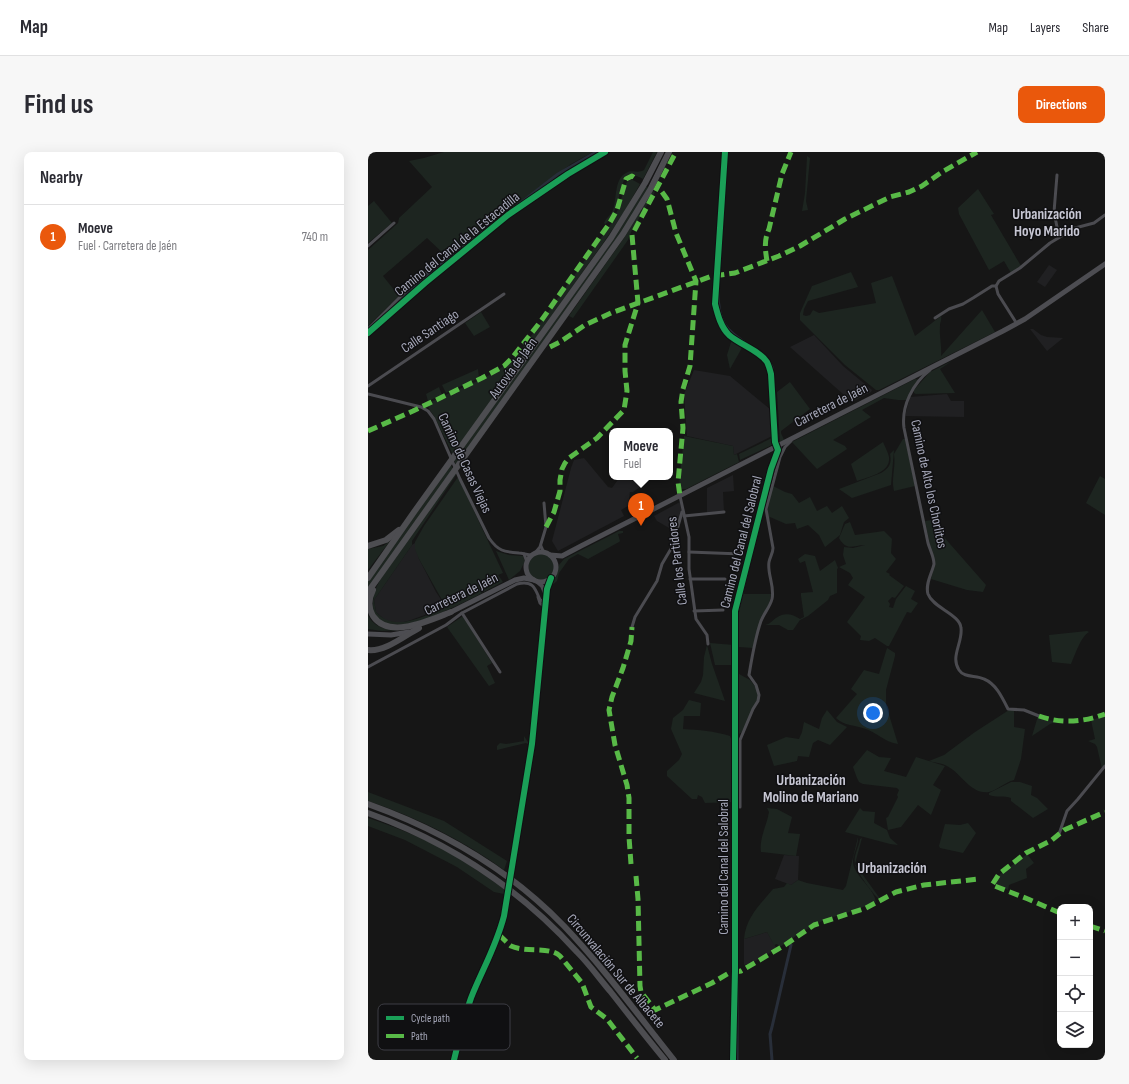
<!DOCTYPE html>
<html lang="en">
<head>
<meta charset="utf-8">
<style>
	:root { --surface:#fff; --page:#f7f7f7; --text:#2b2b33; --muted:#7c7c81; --line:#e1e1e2; --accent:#ea580c }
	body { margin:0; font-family:"Sofia Sans Condensed",sans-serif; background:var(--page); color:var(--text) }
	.controls { position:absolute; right:12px; bottom:12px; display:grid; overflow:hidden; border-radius:8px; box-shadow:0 4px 16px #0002 }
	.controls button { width:36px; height:36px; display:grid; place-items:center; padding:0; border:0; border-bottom:1px solid var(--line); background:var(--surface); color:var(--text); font:20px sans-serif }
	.you { position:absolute; left:505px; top:561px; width:14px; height:14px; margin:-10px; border:3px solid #fff; border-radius:50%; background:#1a73e8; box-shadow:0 0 0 6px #1a73e833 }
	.badge { display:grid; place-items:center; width:26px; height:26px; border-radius:50%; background:var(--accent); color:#fff; font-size:13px; font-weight:700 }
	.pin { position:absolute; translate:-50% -33px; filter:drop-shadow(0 1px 2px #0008) }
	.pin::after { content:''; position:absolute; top:21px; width:14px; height:12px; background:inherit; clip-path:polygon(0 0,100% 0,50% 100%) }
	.popup { position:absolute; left:241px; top:276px; width:64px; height:52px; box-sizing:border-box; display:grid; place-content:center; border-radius:8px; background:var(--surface); filter:drop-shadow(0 1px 3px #0005); font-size:13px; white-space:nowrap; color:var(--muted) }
	.popup b { font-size:15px; color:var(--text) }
	.popup::after { content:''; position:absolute; left:50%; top:100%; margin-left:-8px; border:8px solid transparent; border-top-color:var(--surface) }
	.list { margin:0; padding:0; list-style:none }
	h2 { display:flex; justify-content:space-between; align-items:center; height:52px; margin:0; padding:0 16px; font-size:17px }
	h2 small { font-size:13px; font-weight:400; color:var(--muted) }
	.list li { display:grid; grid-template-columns:26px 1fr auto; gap:12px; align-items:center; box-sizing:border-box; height:64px; padding:0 16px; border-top:1px solid var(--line) }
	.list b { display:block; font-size:15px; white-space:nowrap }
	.list p { margin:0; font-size:13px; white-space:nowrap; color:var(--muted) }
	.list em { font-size:13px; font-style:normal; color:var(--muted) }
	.icon { flex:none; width:22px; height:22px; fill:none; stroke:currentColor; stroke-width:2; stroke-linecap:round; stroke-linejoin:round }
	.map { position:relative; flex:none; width:737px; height:908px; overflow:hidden; border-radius:8px }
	header { display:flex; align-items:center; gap:24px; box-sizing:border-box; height:56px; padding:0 20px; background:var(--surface); border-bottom:1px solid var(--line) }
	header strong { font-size:19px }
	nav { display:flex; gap:22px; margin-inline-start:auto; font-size:14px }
	.intro { display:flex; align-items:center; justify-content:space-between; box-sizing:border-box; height:96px; padding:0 24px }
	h1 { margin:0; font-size:28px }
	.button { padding:10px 18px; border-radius:8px; background:var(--accent); color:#fff; font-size:14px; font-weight:700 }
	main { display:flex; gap:24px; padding:0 24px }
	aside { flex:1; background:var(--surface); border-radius:8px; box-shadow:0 4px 16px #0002 }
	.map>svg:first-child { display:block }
</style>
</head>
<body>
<header>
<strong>Map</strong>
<nav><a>Map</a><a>Layers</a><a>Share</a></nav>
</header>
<div class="intro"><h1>Find us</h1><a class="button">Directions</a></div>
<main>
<aside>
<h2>Nearby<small></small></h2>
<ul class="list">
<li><span class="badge">1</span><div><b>Moeve</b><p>Fuel · Carretera de Jaén</p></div><em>740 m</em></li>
</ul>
</aside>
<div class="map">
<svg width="737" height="908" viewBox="0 0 737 908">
	<rect width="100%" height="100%" fill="#161616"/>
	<g fill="#202022">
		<polygon points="681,113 689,118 677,135 669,130"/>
		<polygon points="662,177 665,177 673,183 679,185 695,186 679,199"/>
		<polygon points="446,183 475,214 504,238 503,240 484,250 422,195"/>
		<polygon points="326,218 362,224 403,258 404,284 366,303 365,294 319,284 316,242"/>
		<polygon points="579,242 583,249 596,249 596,265 537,264 542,245"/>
		<polygon points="216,306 240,335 244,336 252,325 268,325 272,335 265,340 262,340 260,354 253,358 256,364 190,399 184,389 203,316 206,308"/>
		<polygon points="365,323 366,339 355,340 356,360 339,361 339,336"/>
		<polygon points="312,350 314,359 308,380 289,369 286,364"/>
		<polygon points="47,391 51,407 68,440 78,455 43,468 33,471 18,469 8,460 6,448 44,393"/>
		<polygon points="416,703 431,704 430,728 423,733 407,727"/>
		<polygon points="399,780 409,797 384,811 376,813 376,787"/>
	</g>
	<g fill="#1d2520">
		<polygon points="76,0 225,0 203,12 78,104 59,86 15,124 31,144 0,174 0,98 30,71 31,66 64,35 41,9 56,6"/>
		<path d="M285 0H289L275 27C269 24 263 21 257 26 251 38 249 66 237 72L236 71C238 66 243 63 245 58 249 47 246 27 258 21 264 17 270 22 276 18Z"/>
		<polygon points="439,4 442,6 438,49 440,58 434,59 437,41"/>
		<path d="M263 27 272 32 255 62 238 87 85 303 66 264 61 257 60 252C93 233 127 228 153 198L244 70 250 57 258 31Z"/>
		<polygon points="277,34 281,36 260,71 88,313 86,308"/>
		<polygon points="610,37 626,62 623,63 653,114 643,121 636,109 621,118 591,62 590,56"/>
		<polygon points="284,39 287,40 264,78 260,88 205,166 201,164 256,86"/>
		<polygon points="6,49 24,71 0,91 0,54"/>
		<path d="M483 120 490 135 440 149 436 157 435 163 438 164 442 163 445 158 451 161 508 151 503 131 524 124 547 184 573 164C574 168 572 170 572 174 571 184 574 194 573 204L614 158 627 180 511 238H508L477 213 432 168V161L444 134Z"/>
		<polygon points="113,160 122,175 106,184 97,171"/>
		<polygon points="364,187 375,194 362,217 359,203"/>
		<polygon points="584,209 572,217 587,241 548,242 546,241 546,238 562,220"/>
		<polygon points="110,217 111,226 78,241 74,233"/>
		<polygon points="547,227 552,228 539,248 530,248 516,246 494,258 503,265 465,288 477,294 479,297 449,317 424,290"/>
		<polygon points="422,230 442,257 413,279 413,281 416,288 412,290 409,240"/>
		<polygon points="71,235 74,243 60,249 58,242"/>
		<polygon points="316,284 365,294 366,303 369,302 371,310 318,337 313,337 311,334"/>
		<polygon points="404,286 404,293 372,308 371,302"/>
		<path d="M535 287H537L547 334 526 339C523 326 528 315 526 302Z"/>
		<path d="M515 290C517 295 520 300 521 305 523 321 500 325 489 329L483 312Z"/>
		<path d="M526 298 523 333 484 346 471 337 513 321C521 316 524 312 522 302Z"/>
		<polygon points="83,313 85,317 0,437 0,429"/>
		<path d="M87 321 88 323 44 389V393L6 448 8 460C27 481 56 464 78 455L51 407 47 397V390L56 374 90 325 135 421 130 423 135 430C108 443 42 484 14 470 10 468 7 462 4 458L6 440 12 428Z"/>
		<polygon points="732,324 737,327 737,363 718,351"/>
		<polygon points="405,334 417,340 424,342 431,351 442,345 449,359 459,354 464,361 474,354 481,366 476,370 472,383 457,395 451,383 440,373 429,377 427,371 418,372 402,365 401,369 399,357"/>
		<polygon points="570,367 575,384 618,433 615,440 599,438 563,427 566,413 557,369"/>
		<path d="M482 370 487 383 516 379 524 387 523 401 528 407 518 420 522 422 521 423 536 434 527 446 524 445 520 449 522 452 521 455 525 456 528 447 538 434 547 439 543 447 550 451 543 461 539 460 521 494H519L507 486 501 489 492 488 493 484 479 470 497 445 480 433 485 426 482 421 471 415 478 412 475 403 476 395 485 396 497 393C485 393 479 400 471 386L477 372Z"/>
		<polygon points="251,379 255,379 255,381 250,382 252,389 251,390 220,407 210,402 201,407 191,421 189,429 183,434 191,413 196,407"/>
		<polygon points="22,389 0,418 0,397 15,394"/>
		<polygon points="128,399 141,403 155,404 157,409 152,419 141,428"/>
		<path d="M437 402 447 404 452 419 467 408 470 416 469 417V441L462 444 460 448 440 464 432 468 425 478H420L411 473H397C402 472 404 469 408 466 417 460 424 462 432 467L436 465 433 444V441L445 440 437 409 432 411 430 407Z"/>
		<circle cx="173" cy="415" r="13"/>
		<polygon points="375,442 403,442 401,453 393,465 385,496 371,495 371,460"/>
		<path d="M0 463C6 476 19 478 32 478L14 479 0 477Z"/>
		<polygon points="95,464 124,511 119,514 127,531 121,534 79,475"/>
		<path d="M719 479 721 480C713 484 707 503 703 512L684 510 681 483Z"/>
		<polygon points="342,491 366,493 366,513 347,513"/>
		<polygon points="339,493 344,512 357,549 326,541 333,530 335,523 336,505"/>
		<path d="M519 496 527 501V504L518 538V553L530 592C517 590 509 581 498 577 487 573 476 574 468 566L489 542 483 537 496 518 511 522Z"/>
		<polygon points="371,522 382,528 390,538 390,549 374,580 371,582"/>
		<path d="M321 548 333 551 332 564H316L315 577C331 578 346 579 362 584 370 603 366 627 366 648L365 650 337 651 334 645 330 643 329 647H324L299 624V619L311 608 314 602 303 577 305 566 315 558Z"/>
		<polygon points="459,558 469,570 479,575 462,593 450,588 445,591 441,605 430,604 429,609 406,614 399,593 418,585 431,587 434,580 436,570 451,577 454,566"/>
		<path d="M641 558H646V575L657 577 653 607 646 628C637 630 630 638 621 640 603 643 593 621 579 614 574 611 567 611 561 609L576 603 607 580Z"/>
		<polygon points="670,564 677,568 690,569 682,572 664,584"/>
		<polygon points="737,564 737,613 734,617 729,595 727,592 720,589 727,587 723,568"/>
		<polygon points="156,584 162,593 158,591 129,598 129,594 132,591 138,592 156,589"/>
		<polygon points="499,598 511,605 523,606 516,619 538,625 548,605 577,614 565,633 573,638 563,663 550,653 533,675 520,678 518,666 520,665 530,645 529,643 531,638 529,636 495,632 491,630 489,626 485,615"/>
		<path d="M643 630H652L664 634 663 643 669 646 680 657 665 666 643 649V646C636 643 628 646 621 643V641Z"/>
		<path d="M0 640 76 669 139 709 136 718C95 688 48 665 0 649Z"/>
		<path d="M399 656 409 657 424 665 420 681 432 682 428 704 393 700C391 686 399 673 401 660Z"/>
		<polygon points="492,656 495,659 507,660 506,671 519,678 522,686 530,693 522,692 477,680"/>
		<path d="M0 666C24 674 48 683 71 695 94 707 116 723 138 738L136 742 126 740 89 715 37 688 0 674Z"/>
		<polygon points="600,671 608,681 595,701 572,696 571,694 577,672 592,673"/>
		<path d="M490 685C491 695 482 706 486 715 491 727 506 737 508 750L485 759 456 768 434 780 412 795 409 792 406 793 399 780 376 787C378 765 392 753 405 737L416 735 419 731 423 733 430 728 439 731 475 738 478 734Z"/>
		<path d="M494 686 487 712 513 748H512C506 744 488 719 487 712 485 704 491 695 492 687Z"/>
		<polygon points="659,702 666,711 658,717 659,726 641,733 640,738 625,732 632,722"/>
	</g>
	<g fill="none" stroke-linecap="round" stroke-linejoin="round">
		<g stroke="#282e39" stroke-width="3">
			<path d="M359 0 350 139C350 176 360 178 387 198 395 203 400 207 404 215L409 288 413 297 407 312 400 335 369 461V908"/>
			<polyline points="0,180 58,124 98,93 190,22 228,0"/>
			<polyline points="404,908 402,882 404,875 423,793"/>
		</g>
		<g stroke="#4b4b50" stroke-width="3">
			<polyline points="689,23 686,60 691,85"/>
			<polyline points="0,94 26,71"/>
			<polyline points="567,166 581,157 595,152 605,146 624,134 628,134"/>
			<polyline points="649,172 630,142 628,134 631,129 652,116 682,91 707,76 726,71 737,63"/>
			<polyline points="0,177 48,129 65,115"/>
			<path d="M562 218C545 231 533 254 536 276L560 391C562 398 566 405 566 412 564 421 557 432 560 442 565 456 592 462 593 476 595 490 582 505 591 518 596 526 608 523 616 527 628 532 634 545 640 557L656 558 671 564"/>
			<polyline points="0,234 136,142"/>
			<path d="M0 242 53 255 60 259 66 267 92 327 121 386C130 399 136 400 151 401 155 401 159 403 164 403"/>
			<polyline points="312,344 321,385 321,417 328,467 339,483 340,492"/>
			<polyline points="316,364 356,360"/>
			<polyline points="173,394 176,401"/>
			<polyline points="321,400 373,402"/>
			<polyline points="167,401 172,395 178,375 176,351"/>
			<polyline points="156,402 159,410"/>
			<polyline points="322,427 357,427"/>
			<polyline points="170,445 172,451 177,455"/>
			<polyline points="326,459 355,458"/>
			<polyline points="94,461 132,520"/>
			<polyline points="264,475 267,465 289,429 294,412 304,395 314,360"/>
			<path d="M0 515 78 473 94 461 149 432C165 428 167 436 172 448L178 450"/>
			<path d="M372 655V588L385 557 390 549 391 543 388 533 381 523C384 505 387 486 393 469 396 461 402 455 404 447 407 434 399 422 401 410 402 405 405 401 405 396L398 357 412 305 417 295 423 289"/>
			<polyline points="691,682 699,659 710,647 737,614"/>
		</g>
		<g stroke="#4b4b50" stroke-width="4">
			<polyline points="168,429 174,434 177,441"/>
			<path d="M86 908C91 887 96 866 103 846 114 818 128 795 136 764L164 592 179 437 183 426"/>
		</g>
		<g stroke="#4d4d52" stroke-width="5">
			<circle cx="173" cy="415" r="15"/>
			<polyline points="182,403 194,404 213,394 635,179 657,167 737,112"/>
			<polyline points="81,461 147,428 156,426 166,428"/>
			<polyline points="0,482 23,483 41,480"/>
		</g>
		<g stroke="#4d4d51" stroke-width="6">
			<polyline points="0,394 18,388 31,378"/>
			<polyline points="0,426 46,360 243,86 277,31 293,0"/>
			<path d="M5 438C1 446 0 456 5 464 21 488 62 468 83 460"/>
			<polyline points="0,440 255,82 282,38 301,0"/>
			<path d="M0 498C17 500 36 484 51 476"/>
			<path d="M0 652C73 678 142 718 196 774 236 816 270 863 306 908"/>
			<path d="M0 661C81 690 151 736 209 800 221 812 231 826 242 839 260 862 278 885 297 908"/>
		</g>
		<g stroke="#58b947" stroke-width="5" stroke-dasharray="10 5" stroke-linecap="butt">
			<polyline points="294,40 299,47 308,81 328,129 322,214 315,237 313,250 315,276 310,330 312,344"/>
			<path d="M399 109C397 97 396 88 401 77L414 22 423 0"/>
			<polyline points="182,195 192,190 217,173 243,161 344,124 367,121 411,104 432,94 477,67 522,45 541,40 554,34 574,20 609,0"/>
			<polyline points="0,279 45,259 114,226 136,214 144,206 173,169 241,72 249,58 258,27 264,24 267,26"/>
			<polyline points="178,375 186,360 192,339 192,328 194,317 197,311 201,306 229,286 256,258 259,239 257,219 257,193 270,151 264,83 308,0"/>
			<path d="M671 564C693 572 716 570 737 562"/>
			<polyline points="263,712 261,685 261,646 259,633 247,593 241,558 244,545 255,516 263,489 264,475"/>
			<polyline points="268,724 270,747 272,834 273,840 287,858 344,831 361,821 373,819 417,793 446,773 498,756 528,740 556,733 611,727"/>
			<polyline points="692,761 660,747 624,733 631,722 658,701 684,688 696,678 737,660"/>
			<polyline points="722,774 737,779"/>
			<path d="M131 783C135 786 139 791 143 794 158 801 181 794 192 804L214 831 223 855 239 867 269 906"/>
		</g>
		<g stroke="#101012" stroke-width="8">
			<g id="cycleway">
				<path d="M357 0 347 152C350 164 353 175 361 183 371 192 392 199 399 210 401 214 402 218 403 222L407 290 410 298 403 317 367 459V819L365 908"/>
				<polyline points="0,181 57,131 140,63 200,22 237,0"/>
				<path d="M86 908C91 887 96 866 103 846 114 818 128 795 136 764L164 592 179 437 183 426"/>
			</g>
		</g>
		<use href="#cycleway" stroke="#1a9f57" stroke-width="6"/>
	</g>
	<g text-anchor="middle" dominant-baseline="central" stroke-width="3" stroke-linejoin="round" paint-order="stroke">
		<g font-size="14" fill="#a5a7b8" stroke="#101012">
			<text transform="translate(89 92) rotate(-39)">Camino del Canal de la Estacadilla</text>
			<text transform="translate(62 179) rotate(-34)">Calle Santiago</text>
			<text transform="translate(145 216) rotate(-54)">Autovía de Jaén</text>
			<text transform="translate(463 253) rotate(-27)">Carretera de Jaén</text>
			<text transform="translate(97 311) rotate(65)">Camino de Casas Viejas</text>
			<text transform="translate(561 332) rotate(78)">Camino de Alto los Chorlitos</text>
			<text transform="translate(373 390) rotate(-76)">Camino del Canal del Salobral</text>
			<text transform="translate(309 409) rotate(-97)">Calle los Partidores</text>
			<text transform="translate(93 442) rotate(-26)">Carretera de Jaén</text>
			<text transform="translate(355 715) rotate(-90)">Camino del Canal del Salobral</text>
			<text transform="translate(248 819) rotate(50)">Circunvalación Sur de Albacete</text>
		</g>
		<g font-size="15" font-weight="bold" fill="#c7c7d4" stroke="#101012">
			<text x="679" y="62">Urbanización<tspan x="679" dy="17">Hoyo Marido</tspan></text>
			<text x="443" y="628">Urbanización<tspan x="443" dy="17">Molino de Mariano</tspan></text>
			<text x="524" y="716">Urbanización</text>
		</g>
	</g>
	<rect x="10" y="852" width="132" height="46" rx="6" fill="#101012" stroke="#3d3d44" stroke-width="1"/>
	<rect x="18" y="864" width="18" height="4" fill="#1a9f57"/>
	<rect x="18" y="882" width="18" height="4" fill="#58b947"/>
	<g font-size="11" fill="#a5a7b8">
		<text x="43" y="870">Cycle path</text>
		<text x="43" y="888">Path</text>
	</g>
</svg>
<div class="controls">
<button>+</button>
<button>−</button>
<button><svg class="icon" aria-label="locate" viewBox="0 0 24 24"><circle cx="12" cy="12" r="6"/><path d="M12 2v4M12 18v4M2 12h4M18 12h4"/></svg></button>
<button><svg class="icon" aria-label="layers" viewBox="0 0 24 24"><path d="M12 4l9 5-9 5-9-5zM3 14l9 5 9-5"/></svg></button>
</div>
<div class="you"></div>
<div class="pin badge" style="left:273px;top:374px">1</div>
<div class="popup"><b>Moeve</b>Fuel</div>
</div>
</main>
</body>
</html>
